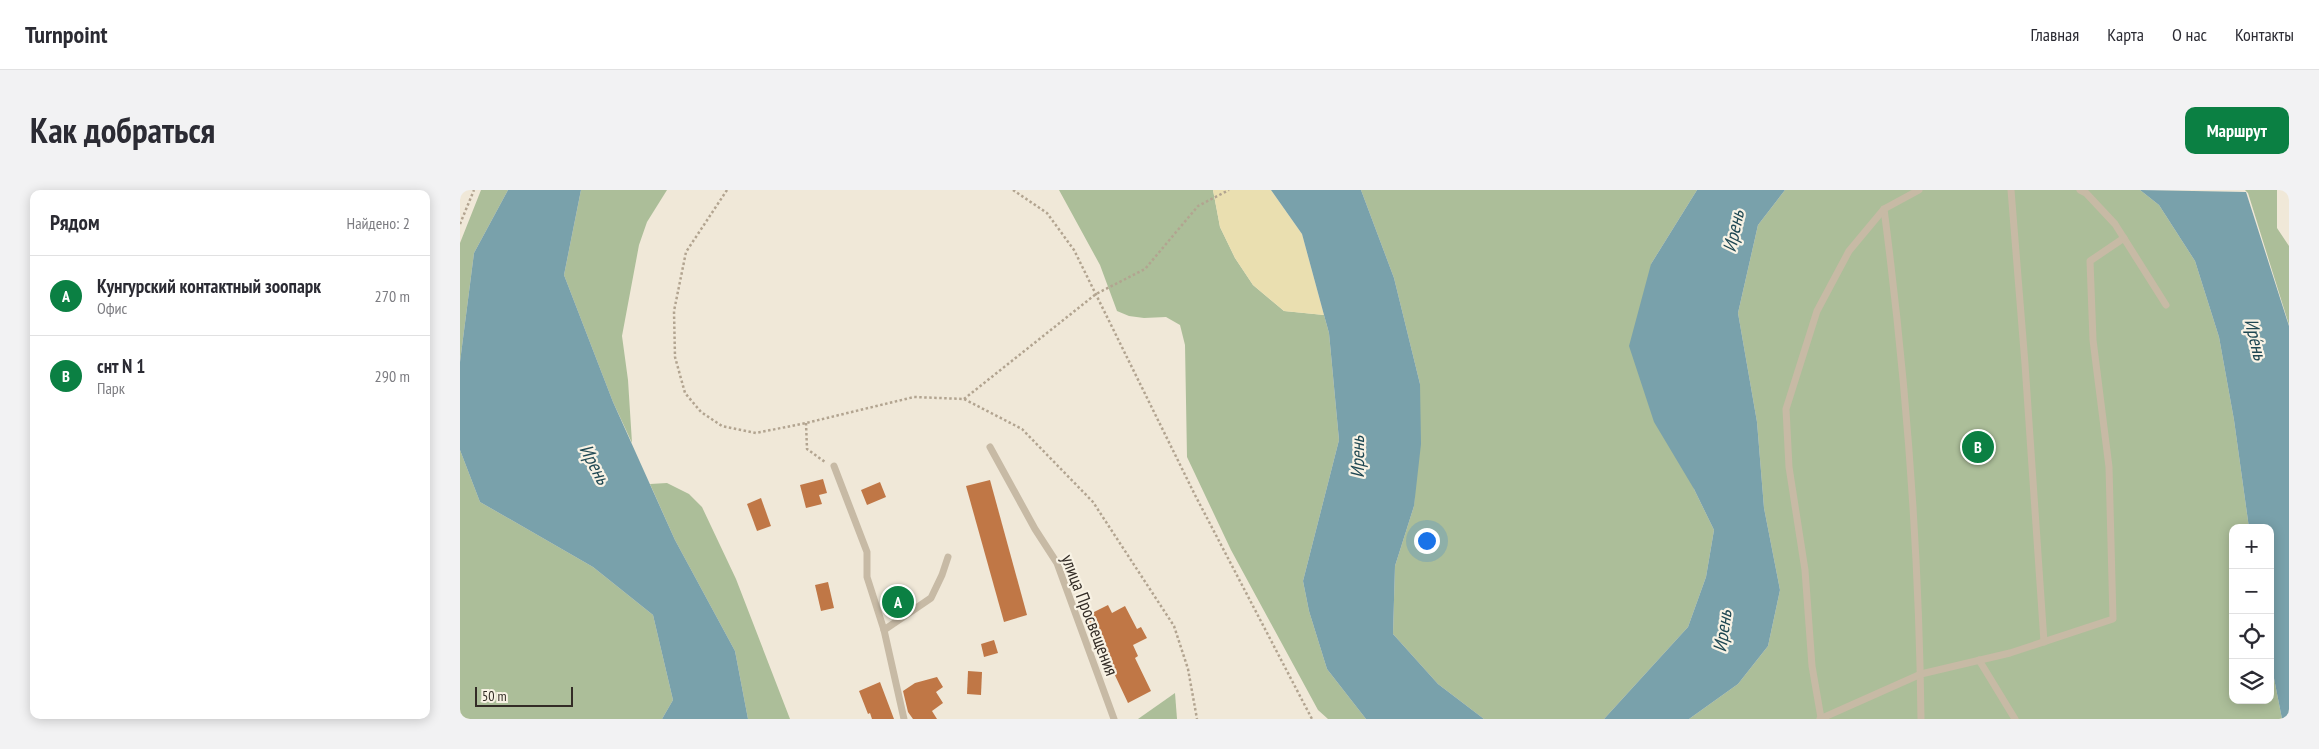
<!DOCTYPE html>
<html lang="ru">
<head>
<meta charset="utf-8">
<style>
	:root { --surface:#fff; --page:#f2f2f3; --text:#2b2b33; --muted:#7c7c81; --line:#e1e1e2; --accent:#0b8043 }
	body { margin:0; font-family:"PT Sans Narrow",sans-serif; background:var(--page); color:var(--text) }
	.controls { position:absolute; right:15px; bottom:15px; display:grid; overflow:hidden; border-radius:10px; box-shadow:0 2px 12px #0003 }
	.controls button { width:45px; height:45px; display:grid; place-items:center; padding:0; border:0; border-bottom:1px solid var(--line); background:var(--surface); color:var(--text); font:25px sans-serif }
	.scale { position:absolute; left:15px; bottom:12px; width:98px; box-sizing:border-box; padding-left:5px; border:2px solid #332c26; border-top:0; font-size:14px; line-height:18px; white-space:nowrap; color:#332c26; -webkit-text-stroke:4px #f8f2e4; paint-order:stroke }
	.you { position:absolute; left:966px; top:350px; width:18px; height:18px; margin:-12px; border:4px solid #fff; border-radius:50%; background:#1a73e8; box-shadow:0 0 0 8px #1a73e833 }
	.badge { display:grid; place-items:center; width:32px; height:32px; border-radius:50%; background:var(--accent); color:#fff; font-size:16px; font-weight:700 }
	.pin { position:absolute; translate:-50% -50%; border:2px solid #fff; box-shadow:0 1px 5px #0006 }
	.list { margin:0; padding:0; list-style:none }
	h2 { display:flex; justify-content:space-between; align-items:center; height:65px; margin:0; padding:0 20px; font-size:21px }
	h2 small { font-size:16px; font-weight:400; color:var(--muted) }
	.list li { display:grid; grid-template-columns:32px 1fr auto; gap:15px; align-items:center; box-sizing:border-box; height:80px; padding:0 20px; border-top:1px solid var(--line) }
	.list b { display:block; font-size:19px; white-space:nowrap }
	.list p { margin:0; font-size:16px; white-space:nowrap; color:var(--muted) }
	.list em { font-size:16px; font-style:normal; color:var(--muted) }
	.icon { flex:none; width:28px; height:28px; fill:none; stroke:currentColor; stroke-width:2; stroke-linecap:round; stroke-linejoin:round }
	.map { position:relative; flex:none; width:1829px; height:529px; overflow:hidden; border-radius:10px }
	header { display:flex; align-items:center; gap:30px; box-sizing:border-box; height:70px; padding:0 25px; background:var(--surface); border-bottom:1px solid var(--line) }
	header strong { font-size:24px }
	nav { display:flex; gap:28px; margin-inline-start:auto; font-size:18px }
	.intro { display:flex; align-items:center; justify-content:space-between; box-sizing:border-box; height:120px; padding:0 30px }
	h1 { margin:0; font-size:35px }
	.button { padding:12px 22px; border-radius:10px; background:var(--accent); color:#fff; font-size:18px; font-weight:700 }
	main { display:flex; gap:30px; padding:0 30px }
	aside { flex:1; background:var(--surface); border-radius:10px; box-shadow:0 2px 12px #0003 }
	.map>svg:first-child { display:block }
</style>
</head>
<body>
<header>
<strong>Turnpoint</strong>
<nav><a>Главная</a><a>Карта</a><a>О нас</a><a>Контакты</a></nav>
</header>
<div class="intro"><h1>Как добраться</h1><a class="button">Маршрут</a></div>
<main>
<aside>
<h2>Рядом<small>Найдено: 2</small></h2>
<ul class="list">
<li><span class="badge">A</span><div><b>Кунгурский контактный зоопарк</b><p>Офис</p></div><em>270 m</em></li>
<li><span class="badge">B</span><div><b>снт N 1</b><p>Парк</p></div><em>290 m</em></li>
</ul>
</aside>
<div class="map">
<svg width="1829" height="529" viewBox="0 0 1829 529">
	<rect width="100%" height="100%" fill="#f0e8d8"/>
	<g fill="#acbe99">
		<polygon points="21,0 48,0 14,63 0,172 0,53"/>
		<polygon points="121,0 207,0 187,32 179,55 162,146 168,190 172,253 153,212 104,85"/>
		<polygon points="599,0 753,0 760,37 775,68 793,95 824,121 864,125 869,143 879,250 843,391 849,421 867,479 906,529 868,529 858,520 771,360 727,267 725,155 720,135 706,127 684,128 669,126 657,121 640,75"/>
		<polygon points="901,0 1237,0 1191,74 1234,299 1254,340 1246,387 1228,437 1144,529 1024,529 978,494 933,444 935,376 954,316 960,194 934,88"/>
		<polygon points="1325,0 1680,0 1699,15 1735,71 1759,147 1774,230 1789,338 1773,338 1773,510 1810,510 1810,468 1822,529 1229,529 1278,494 1308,456 1320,400 1304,318 1297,232 1278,123 1298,35"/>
		<polygon points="1785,0 1817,0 1817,38 1829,56 1829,135 1788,3"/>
		<polygon points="0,260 20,312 133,377 193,425 213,510 202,529 0,529"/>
		<polygon points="207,293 229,304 242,317 276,389 330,529 288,529 275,461 215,350 190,294"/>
		<polygon points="715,503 717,529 678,529"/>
	</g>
	<polygon fill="#eadfb0" points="753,0 811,0 842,44 864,125 824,121 793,95 775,68 760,37"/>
	<g fill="#79a1ab">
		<polygon points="48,0 121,0 104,85 153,212 215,350 275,461 288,529 202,529 213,510 193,425 133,377 20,312 0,260 0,172 14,63"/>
		<polygon points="811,0 901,0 934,88 960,194 961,254 954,316 935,376 933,444 978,494 1024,529 906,529 867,479 849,421 843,391 879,250 869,143 864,125 842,44"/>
		<polygon points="1237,0 1325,0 1298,35 1278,123 1297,232 1304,318 1320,400 1308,456 1278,494 1229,529 1144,529 1228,437 1246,387 1254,340 1234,299 1194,232 1169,156 1191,74"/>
		<polygon points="1680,0 1786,2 1829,136 1829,529 1822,529 1810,468 1810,338 1789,338 1774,230 1759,147 1735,71 1699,15"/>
	</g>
	<g fill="#c07746">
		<polygon points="363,289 367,303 359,305 362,314 346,318 340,295"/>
		<polygon points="530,290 567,425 544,432 506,296"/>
		<polygon points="420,292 426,307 407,315 401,300"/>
		<polygon points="301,308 311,336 297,341 287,314"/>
		<polygon points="368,392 374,418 361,421 355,395"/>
		<polygon points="648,415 652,423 665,416 677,439 681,437 687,448 673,455 678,466 675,468 691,501 668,513 652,479 647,482 636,460 639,458 624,427"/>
		<polygon points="534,450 538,463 524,467 521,454"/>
		<polygon points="508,481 522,482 521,505 507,504"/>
		<polygon points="477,487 483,497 476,502 483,513 472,521 477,529 453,529 448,522 443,501 455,493"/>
		<polygon points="420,492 434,529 412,529 410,523 408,524 399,501"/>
	</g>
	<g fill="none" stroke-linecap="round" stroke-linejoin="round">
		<g stroke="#b2a490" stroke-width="2.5" stroke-dasharray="2.5 2.5" stroke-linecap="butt">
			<polyline points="267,0 226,62 214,121 215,167 225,203 241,222 262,236 296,243 346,233 454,207 504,209 562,239 633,312 714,436 728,479 737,529"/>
			<polyline points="553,0 587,23 614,60 735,305 852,529"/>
			<polyline points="0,34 14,0"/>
			<polyline points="504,209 636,104 685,79 738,16 769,0"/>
			<polyline points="346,233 347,259 365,272"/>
		</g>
		<g stroke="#c7baa5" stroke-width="7">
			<polyline points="1551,0 1565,174 1584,452"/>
			<polyline points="1620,0 1626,3 1655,34 1706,115"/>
			<path d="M1424 19C1446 188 1459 359 1461 529"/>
			<polyline points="530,257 575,339 597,373 654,529"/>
			<polyline points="374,276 407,362 407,387 424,440 444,529"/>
			<polyline points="424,440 471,408 482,385 488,367"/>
			<polyline points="1519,470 1555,529"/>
			<polyline points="1361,528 1352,476 1345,380 1329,277 1326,219 1357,121 1389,61 1424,19 1459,0"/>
			<polyline points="1360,529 1461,484 1550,463 1653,429 1649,277 1633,150 1630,71 1664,48"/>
		</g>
	</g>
	<g text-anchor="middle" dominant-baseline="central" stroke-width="4.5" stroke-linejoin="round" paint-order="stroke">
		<g font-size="18" fill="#332c26" stroke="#f8f2e4">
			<text transform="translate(630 425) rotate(69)">улица Просвещения</text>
		</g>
		<g font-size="19" font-style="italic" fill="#1e4752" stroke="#f8f2e4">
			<text transform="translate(1273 41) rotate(-78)">Ирень</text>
			<text transform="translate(1796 149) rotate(76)">Ире́нь</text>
			<text transform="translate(897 267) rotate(-90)">Ирень</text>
			<text transform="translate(135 274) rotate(62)">Ирень</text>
			<text transform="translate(1262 441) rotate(-82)">Ирень</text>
		</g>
	</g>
</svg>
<div class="controls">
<button>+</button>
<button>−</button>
<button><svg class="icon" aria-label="locate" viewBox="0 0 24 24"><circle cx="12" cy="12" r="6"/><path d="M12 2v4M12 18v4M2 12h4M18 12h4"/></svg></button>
<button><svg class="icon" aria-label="layers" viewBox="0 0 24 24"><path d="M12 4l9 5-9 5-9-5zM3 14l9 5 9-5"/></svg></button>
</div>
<div class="scale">50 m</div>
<div class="you"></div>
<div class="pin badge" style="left:438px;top:412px">A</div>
<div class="pin badge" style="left:1518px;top:257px">B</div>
</div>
</main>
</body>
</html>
